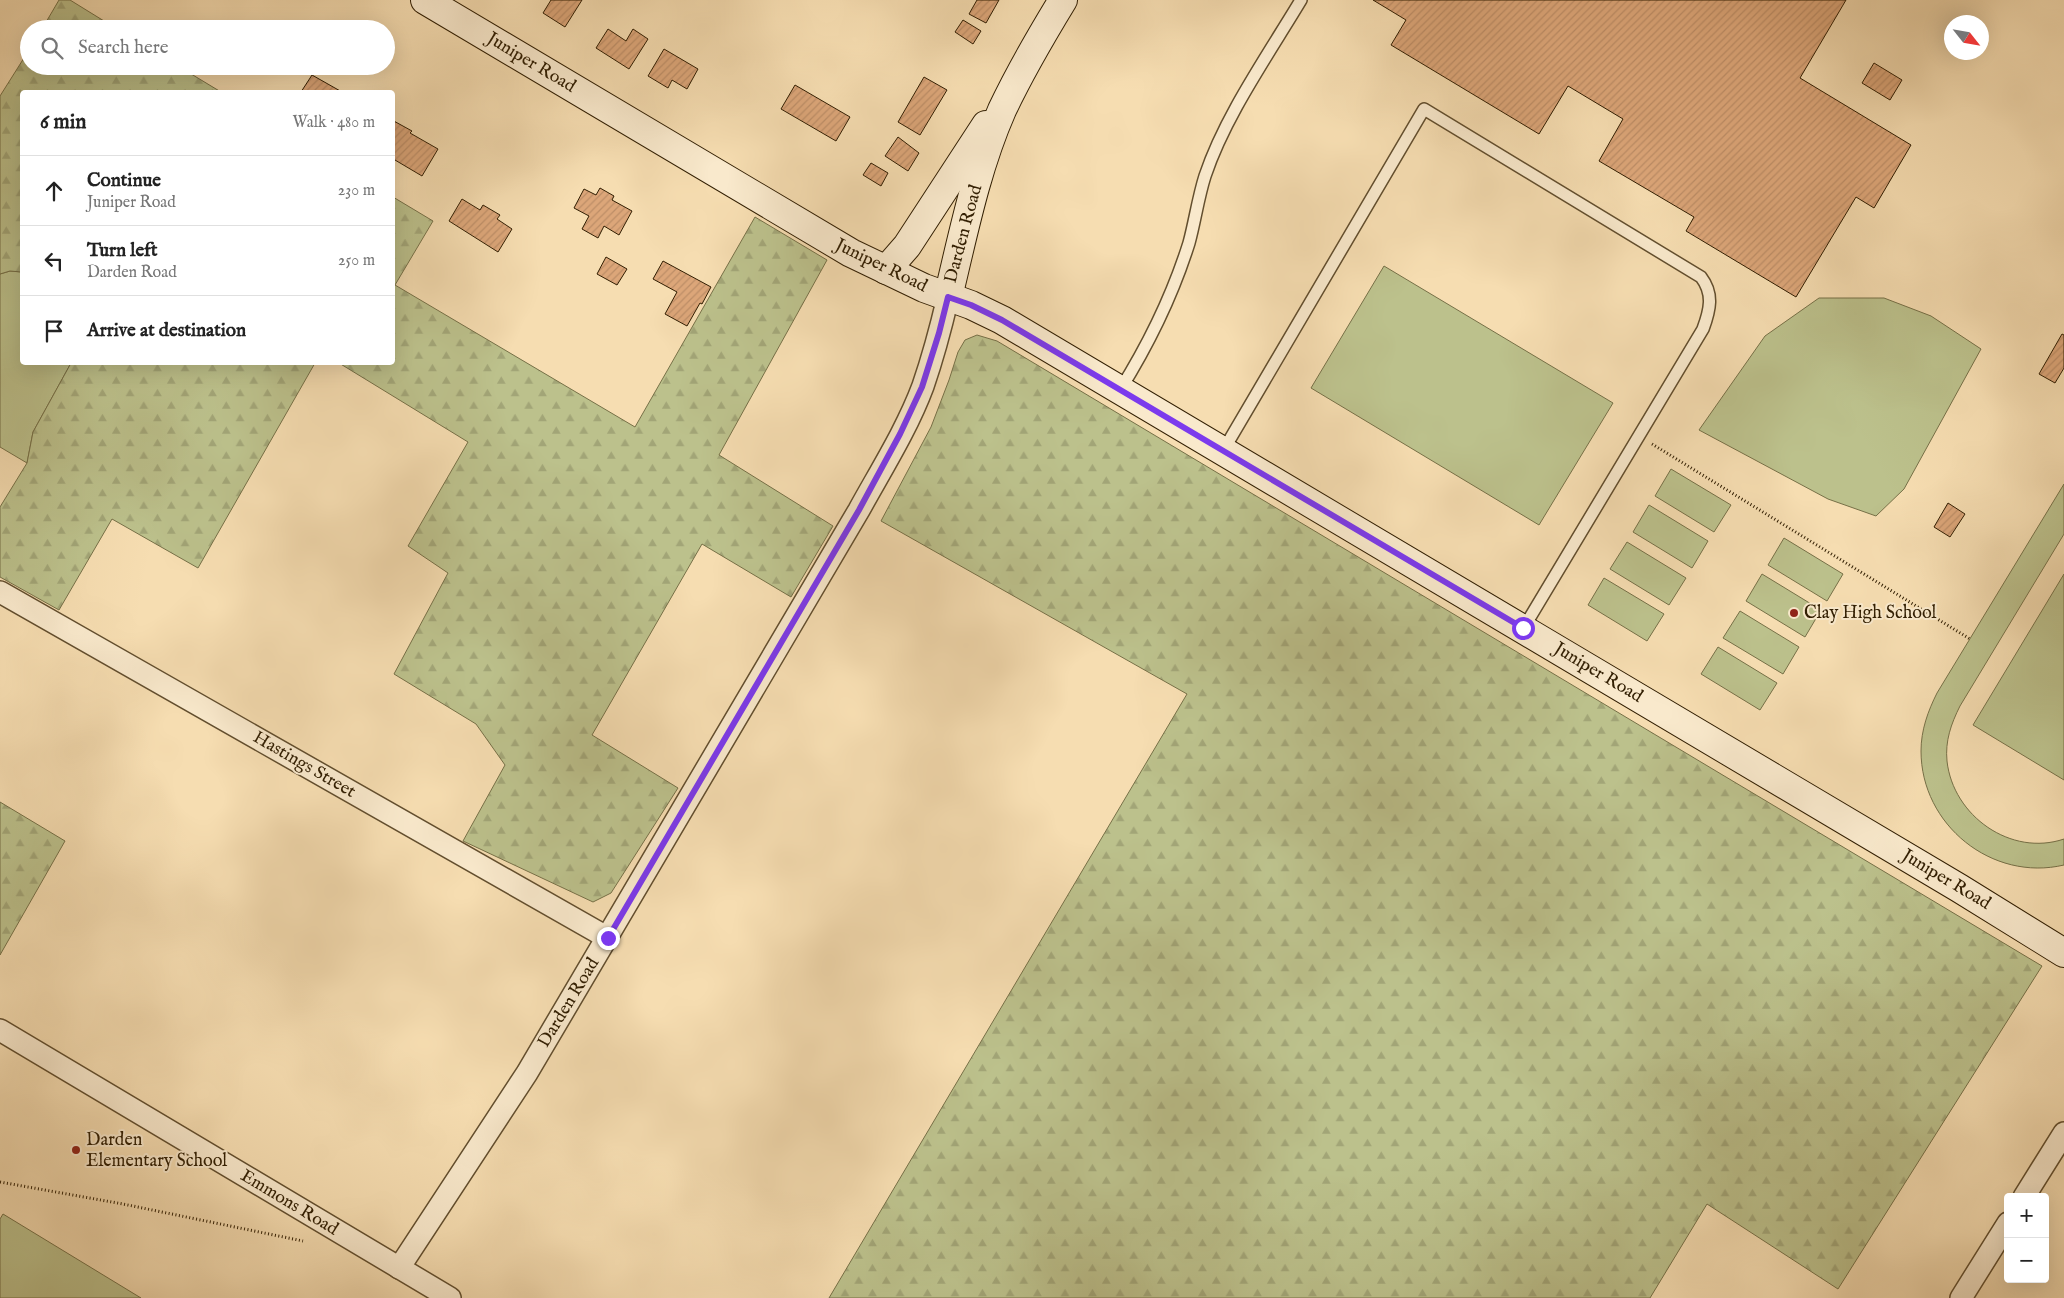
<!DOCTYPE html>
<html lang="en">
<head>
<meta charset="utf-8">
<style>
	:root { --surface:#fff; --page:#f6f6f6; --text:#222; --muted:#767676; --line:#e0e0e0 }
	body { margin:0; font-family:"IM FELL English",serif; background:var(--page); color:var(--text) }
	.controls { position:absolute; right:15px; bottom:15px; display:grid; overflow:hidden; border-radius:5px; box-shadow:0 5px 20px #0002 }
	.controls button { width:45px; height:45px; display:grid; place-items:center; padding:0; border:0; border-bottom:1px solid var(--line); background:var(--surface); color:var(--text); font:25px sans-serif }
	.compass { position:absolute; left:1944px; top:15px; width:45px; height:45px; border-radius:50%; background:var(--surface); box-shadow:0 5px 20px #0002; rotate:121deg }
	.stop { position:absolute; width:15px; height:15px; margin:-11px; border:4px solid #7c3aed; border-radius:50%; background:#fff }
	.stop.end { background:#7c3aed; border-color:#fff; box-shadow:0 1px 5px #0008 }
	.list { margin:0; padding:0; list-style:none }
	h2 { display:flex; justify-content:space-between; align-items:center; height:65px; margin:0; padding:0 20px; font-size:21px }
	h2 small { font-size:16px; font-weight:400; color:var(--muted) }
	.list li { display:grid; grid-template-columns:32px 1fr auto; gap:15px; align-items:center; box-sizing:border-box; height:70px; padding:0 20px; border-top:1px solid var(--line) }
	.list b { display:block; font-size:19px; white-space:nowrap }
	.list p { margin:0; font-size:16px; white-space:nowrap; color:var(--muted) }
	.list em { font-size:16px; font-style:normal; color:var(--muted) }
	.icon { flex:none; width:28px; height:28px; fill:none; stroke:currentColor; stroke-width:2; stroke-linecap:round; stroke-linejoin:round }
	.map { position:relative; flex:none; width:2064px; height:1298px; overflow:hidden }
	.search { position:absolute; background:var(--surface); box-shadow:0 5px 20px #0002; left:20px; top:20px; width:375px; height:55px; display:flex; align-items:center; gap:12px; box-sizing:border-box; padding:0 18px; border-radius:28px; color:var(--muted); font-size:19px }
	.panel { position:absolute; background:var(--surface); box-shadow:0 5px 20px #0002; left:20px; top:90px; width:375px; height:275px; border-radius:5px }
	.map>svg:first-child { display:block }
</style>
</head>
<body>
<div class="map">
<svg width="2064" height="1298" viewBox="0 0 2064 1298">
	<defs>
		<pattern id="forest-firs" width="22" height="20" patternUnits="userSpaceOnUse" patternTransform="scale(1.25)"><rect width="22" height="20" fill="#bcc18c"/><path d="M5 1l3.5 6h-7zM16 11l3.5 6h-7z" fill="#a2a577"/></pattern>
		<pattern id="building-hatch" width="6" height="6" patternUnits="userSpaceOnUse" patternTransform="scale(1.25)"><rect width="6" height="6" fill="#dca679"/><path d="M-1 1l2-2M0 6l6-6M5 7l2-2" fill="none" stroke="#bd8e67"/></pattern>
	</defs>
	<rect width="100%" height="100%" fill="#f6ddb1"/>
	<filter id="stains"><feTurbulence type="fractalNoise" baseFrequency=".004" numOctaves="4"/><feColorMatrix values="0 0 0 0 .2 0 0 0 0 .09 0 0 0 0 .02 0 0 0 .5 -.17"/></filter>
	<radialGradient id="worn" r=".72"><stop offset=".6" stop-color="#630" stop-opacity="0"/><stop offset="1" stop-color="#630" stop-opacity=".3"/></radialGradient>
	<g fill="#bcc18c" stroke="#767047">
		<polygon points="1384,266 1613,403 1539,525 1311,388"/>
		<polygon points="10,271 22,272 22,362 71,363 33,432 27,463 0,447 0,274"/>
		<polygon points="1819,298 1884,298 1931,316 1981,349 1904,489 1876,516 1828,499 1699,430 1765,336"/>
		<polygon points="1671,469 1731,505 1714,532 1655,496"/>
		<path d="M2064 484V534L1960 706C1951 724 1945 741 1947 761 1953 816 2011 857 2064 839V865C1992 882 1921 825 1921 751 1921 730 1928 711 1937 693Z"/>
		<polygon points="1649,505 1708,541 1692,568 1633,532"/>
		<polygon points="1784,538 1843,574 1827,601 1768,565"/>
		<polygon points="1627,542 1686,578 1669,605 1610,569"/>
		<polygon points="1762,574 1821,610 1805,637 1746,601"/>
		<polygon points="2064,574 2064,780 1973,725"/>
		<polygon points="1604,578 1664,614 1647,641 1588,605"/>
		<polygon points="1740,611 1799,647 1783,674 1723,638"/>
		<polygon points="1718,647 1777,683 1760,710 1701,674"/>
		<polygon points="3,1214 141,1298 0,1298 0,1219"/>
	</g>
	<g fill="url(#forest-firs)" stroke="#767047">
		<polygon points="59,0 70,0 117,29 42,29"/>
		<polygon points="29,50 29,66 178,66 221,92 22,92 22,272 10,271 0,274 0,96"/>
		<polygon points="393,197 433,221 395,285 635,427 755,217 827,260 719,455 833,526 791,597 702,544 592,735 678,788 611,893 593,902 463,841 505,765 476,724 394,674 448,573 408,546 468,442 339,363 392,362"/>
		<polygon points="977,335 997,341 2042,966 1838,1289 1707,1204 1650,1298 829,1298 1187,694 881,521 931,427 949,380 958,352 965,340"/>
		<polygon points="71,363 315,363 198,568 112,519 59,610 0,577 0,507 27,463 33,432"/>
		<polygon points="0,802 65,841 0,955"/>
	</g>
	<g fill="url(#building-hatch)" stroke="#311e02">
		<polygon points="551,0 582,0 565,27 543,13"/>
		<polygon points="977,0 999,0 986,23 969,14"/>
		<polygon points="1373,0 1846,0 1800,78 1911,145 1874,208 1856,197 1796,297 1686,231 1694,217 1599,161 1623,119 1568,86 1539,134 1391,45 1406,20"/>
		<polygon points="963,20 981,31 973,44 955,32"/>
		<polygon points="608,29 626,41 633,29 648,39 629,69 596,48"/>
		<polygon points="664,49 698,69 687,89 672,80 668,88 648,76"/>
		<polygon points="1874,63 1902,80 1890,100 1862,83"/>
		<polygon points="312,75 342,92 301,92"/>
		<polygon points="924,77 947,90 920,135 898,122"/>
		<polygon points="795,85 850,117 836,141 781,109"/>
		<polygon points="392,120 412,131 410,133 438,149 422,176 395,160 392,164"/>
		<polygon points="898,137 919,153 908,171 885,156"/>
		<polygon points="871,163 888,173 881,186 863,175"/>
		<polygon points="600,188 614,196 612,200 632,211 619,235 604,226 598,238 582,229 589,216 574,208 584,189 596,195"/>
		<polygon points="462,199 480,210 483,205 500,215 497,219 512,229 498,252 449,221"/>
		<polygon points="606,257 627,269 617,285 597,274"/>
		<polygon points="663,261 711,287 702,304 700,303 687,326 665,314 677,292 653,279"/>
		<polygon points="2062,334 2064,335 2064,368 2055,383 2039,374"/>
		<polygon points="1948,503 1965,514 1950,537 1934,527"/>
	</g>
	<g fill="none" stroke-linecap="round" stroke-linejoin="round">
		<g stroke="#624e2e" stroke-width="14">
			<g id="lane">
				<path d="M1120 390C1150 342 1172 297 1189 243 1195 221 1198 198 1205 176 1225 116 1268 55 1301 0"/>
				<path d="M1223 451 1424 109 1701 277C1714 294 1710 310 1703 329L1523 629"/>
			</g>
		</g>
		<g stroke="#624e2e" stroke-width="24">
			<g id="street">
				<polyline points="0,592 608,938"/>
				<polyline points="0,1030 450,1298"/>
				<polyline points="2024,1197 2064,1133"/>
				<path d="M399 1268 527 1073 859 510C881 470 907 429 923 386 933 357 941 327 948 297"/>
				<polyline points="1961,1298 2008,1223"/>
			</g>
		</g>
		<g stroke="#311e02" stroke-width="30">
			<g id="secondary">
				<polyline points="425,0 851,253 924,288 971,305 1002,320 1959,888 2064,953"/>
				<polyline points="886,270 907,246 986,125"/>
				<path d="M948 297C963 235 976 169 1002 110 1020 72 1041 36 1063 0"/>
			</g>
		</g>
		<g stroke="#311e02" stroke-width="3" stroke-dasharray="1 2.5" stroke-linecap="butt">
			<polyline points="1652,444 1970,639"/>
			<polyline points="0,1182 123,1204 303,1241"/>
		</g>
		<use href="#lane" stroke="#f9e9cc" stroke-width="11"/>
		<use href="#street" stroke="#f9e9cc" stroke-width="21"/>
		<use href="#secondary" stroke="#f9e9cc" stroke-width="28"/>
	</g>
	<g fill="none" stroke-linecap="round" stroke-linejoin="round">
		<polyline stroke="#7c3aed" stroke-width="6" points="608,938 859,510 900,434 922,387 939,333 948,297 971,305 1002,320 1523,628"/>
	</g>
	<g fill="#8f2418" stroke="#f9e9cc" stroke-width="2">
		<circle cx="1794" cy="613" r="5"/>
		<circle cx="76" cy="1150" r="5"/>
	</g>
	<g text-anchor="middle" dominant-baseline="central" stroke-width="4" stroke-linejoin="round" paint-order="stroke">
		<g font-size="18" fill="#311e02" stroke="#f9e9cc">
			<text transform="translate(531 63) rotate(31)">Juniper Road</text>
			<text transform="translate(964 234) rotate(-75)">Darden Road</text>
			<text transform="translate(881 266) rotate(26)">Juniper Road</text>
			<text transform="translate(1598 673) rotate(31)">Juniper Road</text>
			<text transform="translate(304 765) rotate(30)">Hastings Street</text>
			<text transform="translate(1946 880) rotate(31)">Juniper Road</text>
			<text transform="translate(569 1003) rotate(-59)">Darden Road</text>
			<text transform="translate(289 1203) rotate(31)">Emmons Road</text>
		</g>
		<g font-size="18" fill="#311e02" stroke="#f9e9cc" text-anchor="start">
			<text x="1804" y="613">Clay High School</text>
			<text x="86" y="1140">Darden<tspan x="86" dy="21">Elementary School</tspan></text>
		</g>
	</g>
	<rect width="100%" height="100%" filter="url(#stains)"/>
	<rect width="100%" height="100%" fill="url(#worn)"/>
</svg>
<div class="controls">
<button>+</button>
<button>−</button>
</div>
<svg class="compass" viewBox="-18 -18 36 36"><path d="M0-13l5 13h-10z" fill="#e53935"/><path d="M0 13l5-13h-10z" fill="#767676"/></svg>
<div class="stop" style="left:1523px;top:628px"></div>
<div class="stop end" style="left:608px;top:938px"></div>
<div class="search"><svg class="icon" aria-label="search" viewBox="0 0 24 24"><circle cx="10" cy="10" r="6"/><path d="M15 15l6 6"/></svg>Search here</div>
<section class="panel">
<h2>6 min<small>Walk · 480 m</small></h2>
<ul class="list">
<li><svg class="icon" aria-label="ahead" viewBox="0 0 24 24"><path d="M12 20V5M6 11l6-6 6 6"/></svg><div><b>Continue</b><p>Juniper Road</p></div><em>230 m</em></li>
<li><svg class="icon" aria-label="left" viewBox="0 0 24 24"><path d="M17 20v-9H6M10 6l-5 5 5 5"/></svg><div><b>Turn left</b><p>Darden Road</p></div><em>250 m</em></li>
<li><svg class="icon" aria-label="arrive" viewBox="0 0 24 24"><path d="M6 21V4h12l-3 4 3 4H6"/></svg><div><b>Arrive at destination</b></div></li>
</ul>
</section>
</div>
</body>
</html>
